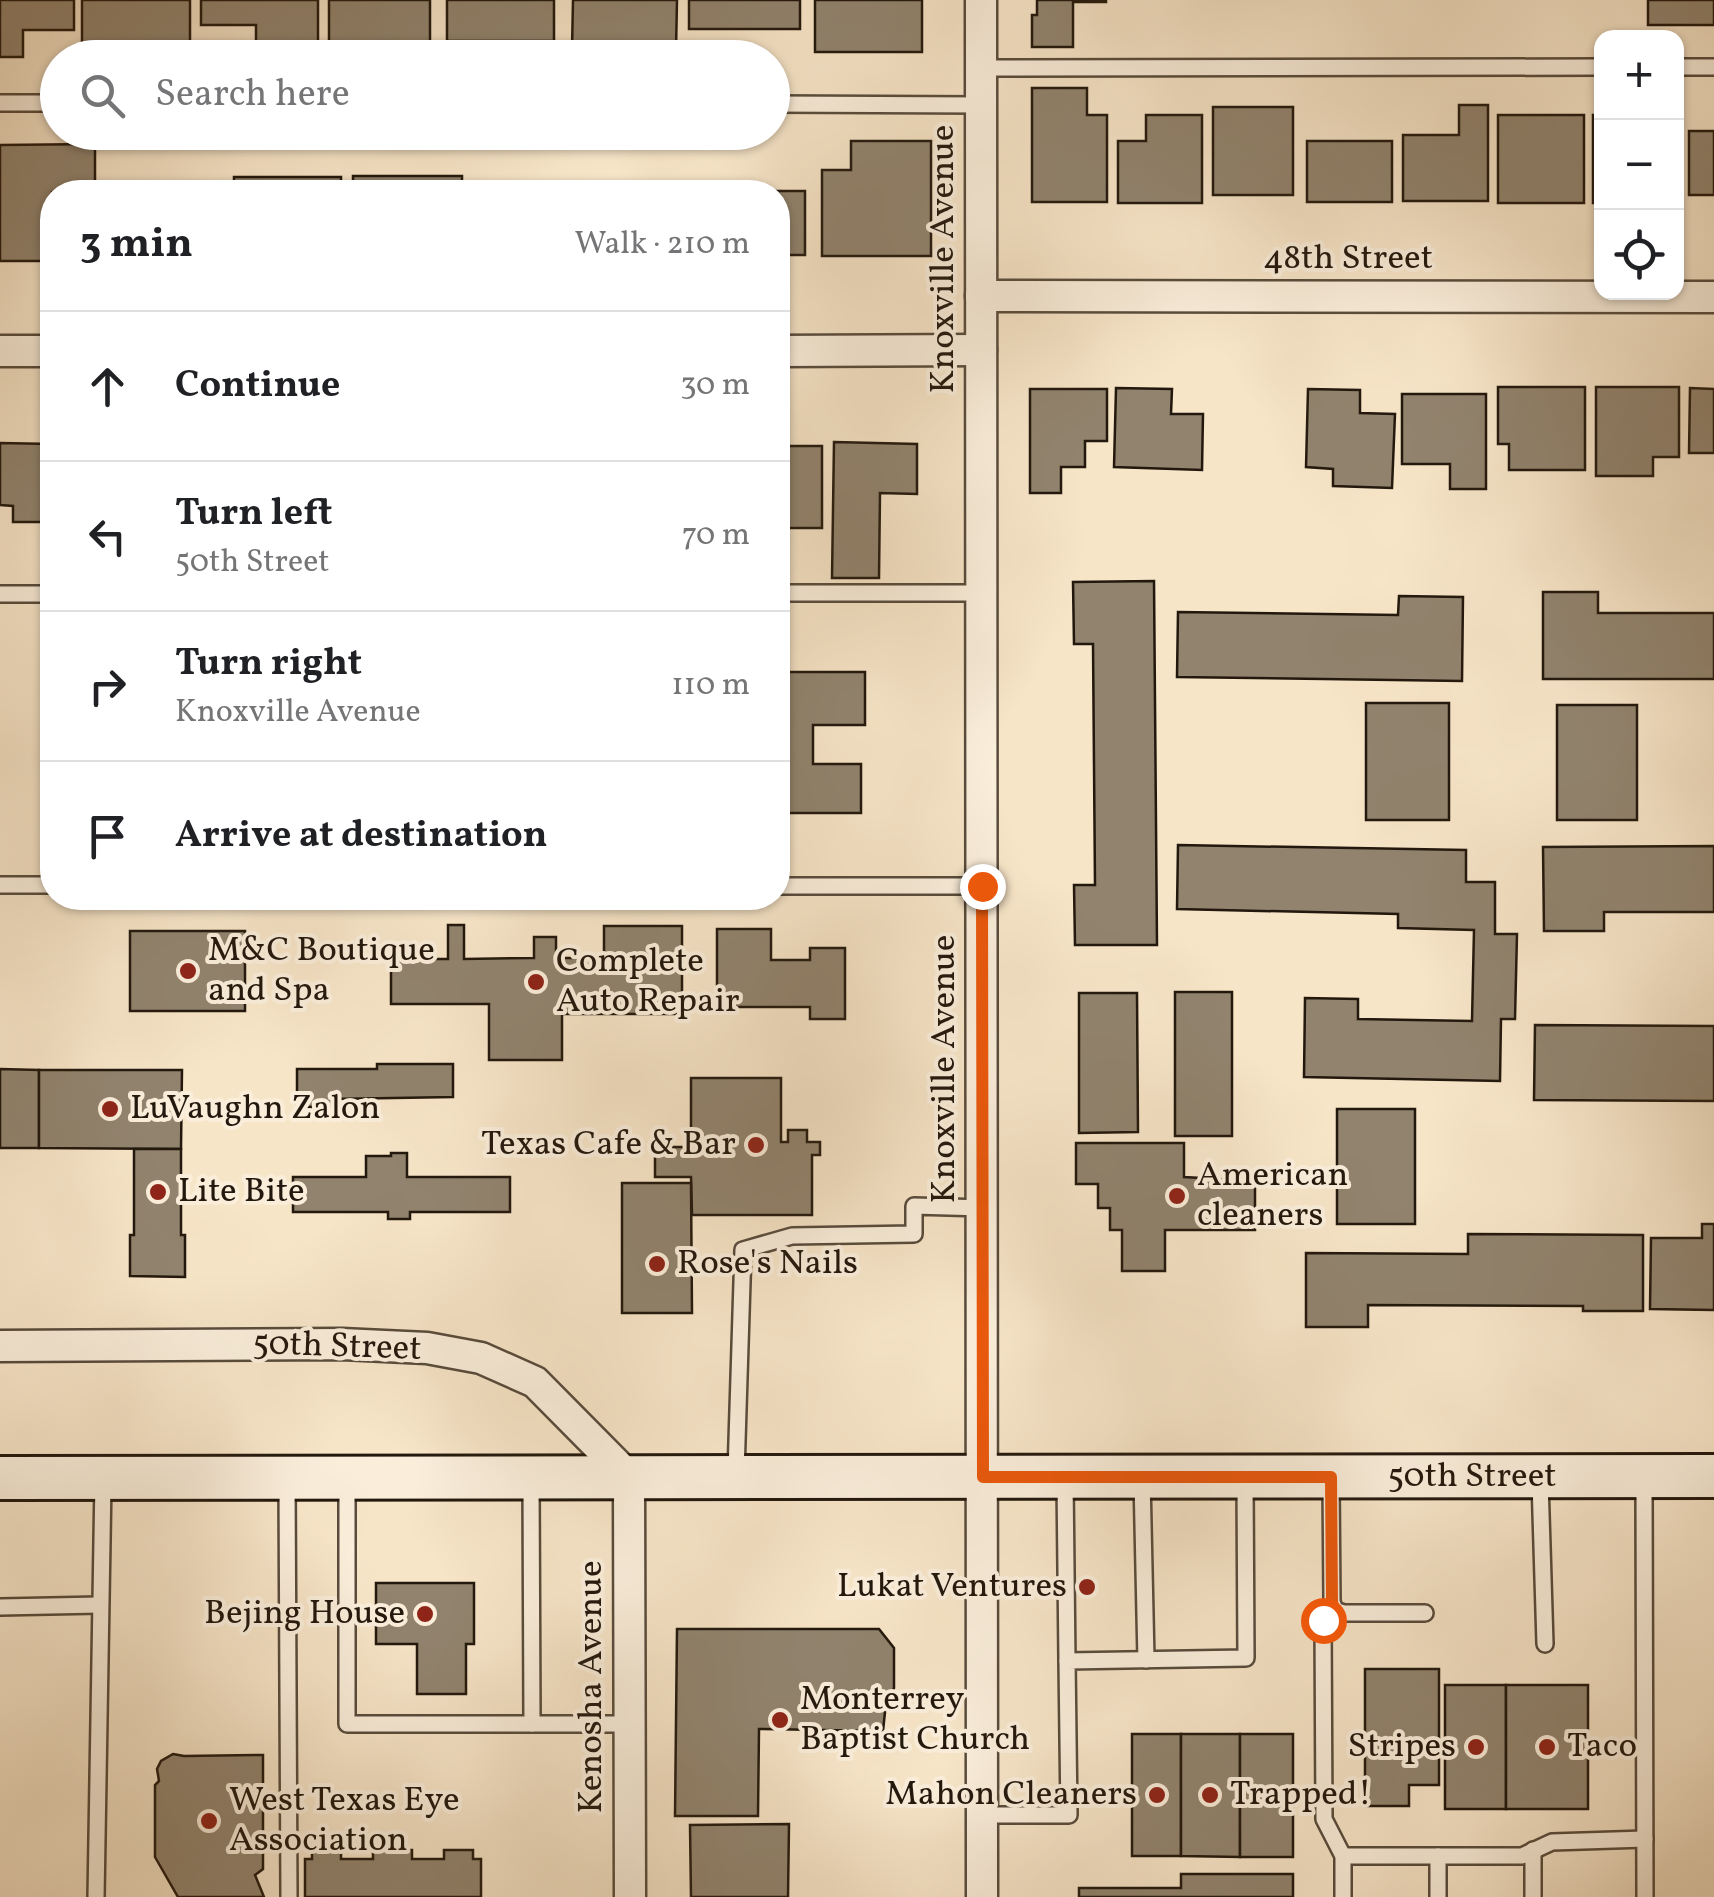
<!DOCTYPE html>
<html lang="en">
<head>
<meta charset="utf-8">
<style>
	:root { --surface:#fff; --page:#f6f6f6; --text:#202124; --muted:#757577; --line:#e0e0e0 }
	body { margin:0; font-family:Vollkorn,serif; background:var(--page); color:var(--text) }
	.controls { position:absolute; right:30px; top:30px; display:grid; overflow:hidden; border-radius:20px; box-shadow:0 2px 8px #0004 }
	.controls button { width:90px; height:90px; display:grid; place-items:center; padding:0; border:0; border-bottom:2px solid var(--line); background:var(--surface); color:var(--text); font:50px sans-serif }
	.stop { position:absolute; width:30px; height:30px; margin:-22px; border:8px solid #ea580c; border-radius:50%; background:#fff }
	.stop.end { background:#ea580c; border-color:#fff; box-shadow:0 2px 10px #0008 }
	.list { margin:0; padding:0; list-style:none }
	h2 { display:flex; justify-content:space-between; align-items:center; height:130px; margin:0; padding:0 40px; font-size:42px }
	h2 small { font-size:32px; font-weight:400; color:var(--muted) }
	.list li { display:grid; grid-template-columns:65px 1fr auto; gap:30px; align-items:center; box-sizing:border-box; height:150px; padding:0 40px; border-top:2px solid var(--line) }
	.list b { display:block; font-size:38px; white-space:nowrap }
	.list p { margin:0; font-size:32px; white-space:nowrap; color:var(--muted) }
	.list em { font-size:32px; font-style:normal; color:var(--muted) }
	.icon { flex:none; width:55px; height:55px; fill:none; stroke:currentColor; stroke-width:2; stroke-linecap:round; stroke-linejoin:round }
	.map { position:relative; flex:none; width:1714px; height:1897px; overflow:hidden }
	.search { position:absolute; background:var(--surface); box-shadow:0 2px 8px #0004; left:40px; top:40px; width:750px; height:110px; display:flex; align-items:center; gap:25px; box-sizing:border-box; padding:0 35px; border-radius:55px; color:var(--muted); font-size:38px }
	.panel { position:absolute; background:var(--surface); box-shadow:0 2px 8px #0004; left:40px; top:180px; width:750px; height:730px; border-radius:40px }
	.map>svg:first-child { display:block }
</style>
</head>
<body>
<div class="map">
<svg width="1714" height="1897" viewBox="0 0 1714 1897">
	<rect width="100%" height="100%" fill="#f7e5c8"/>
	<filter id="stains"><feTurbulence type="fractalNoise" baseFrequency=".002" numOctaves="4"/><feColorMatrix values="0 0 0 0 .2 0 0 0 0 .09 0 0 0 0 .02 0 0 0 .5 -.17"/></filter>
	<radialGradient id="worn" r=".72"><stop offset=".6" stop-color="#630" stop-opacity="0"/><stop offset="1" stop-color="#630" stop-opacity=".3"/></radialGradient>
	<g fill="#91836e" stroke="#23180d" stroke-width="2.5">
		<polygon points="0,0 74,0 74,30 23,30 23,57 0,57"/>
		<polygon points="82,0 190,0 190,58 141,58 141,48 82,48"/>
		<polygon points="201,0 318,0 318,50 256,50 256,25 201,25"/>
		<rect x="329" y="0" width="101" height="58"/>
		<rect x="447" y="0" width="107" height="41"/>
		<polygon points="573,0 677,0 676,50 572,49"/>
		<rect x="689" y="0" width="111" height="29"/>
		<rect x="815" y="0" width="107" height="52"/>
		<polygon points="1037,0 1106,0 1106,2 1073,2 1073,47 1032,47 1032,15 1037,15"/>
		<rect x="1648" y="0" width="66" height="25"/>
		<polygon points="1032,88 1087,88 1087,115 1107,115 1107,202 1032,202"/>
		<polygon points="1459,105 1488,105 1488,201 1403,201 1403,135 1459,135"/>
		<rect x="1213" y="107" width="80" height="88"/>
		<polygon points="1146,115 1202,115 1202,203 1118,203 1118,141 1146,141"/>
		<rect x="1498" y="115" width="86" height="88"/>
		<rect x="1593" y="115" width="9" height="88"/>
		<rect x="1689" y="131" width="25" height="64"/>
		<polygon points="851,141 931,141 931,256 822,256 822,170 851,170"/>
		<rect x="1307" y="141" width="85" height="61"/>
		<polygon points="95,144 95,192 52,192 52,261 0,261 0,145"/>
		<rect x="353" y="176" width="109" height="16"/>
		<rect x="234" y="177" width="107" height="15"/>
		<polygon points="223,189 223,192 106,192 106,190"/>
		<polygon points="686,191 805,191 805,255 778,255 778,192"/>
		<polygon points="1498,387 1585,387 1585,470 1509,470 1509,444 1498,444"/>
		<polygon points="1596,387 1679,387 1679,457 1653,457 1653,476 1596,476"/>
		<polygon points="1116,388 1172,389 1171,414 1203,414 1202,470 1114,467"/>
		<polygon points="1690,388 1714,389 1714,453 1689,453"/>
		<polygon points="1030,389 1107,389 1107,441 1085,441 1085,467 1061,467 1061,493 1030,493"/>
		<polygon points="1308,389 1360,390 1360,413 1395,414 1392,488 1333,486 1333,469 1306,467"/>
		<polygon points="1402,394 1486,394 1486,489 1450,489 1450,464 1402,464"/>
		<polygon points="834,442 917,444 917,494 880,493 879,578 832,578"/>
		<polygon points="0,443 52,444 52,522 13,522 13,506 0,505"/>
		<rect x="778" y="446" width="44" height="82"/>
		<polygon points="1154,581 1157,945 1075,945 1074,885 1095,885 1093,644 1074,644 1073,582"/>
		<polygon points="1543,592 1598,592 1598,613 1714,613 1714,679 1543,679"/>
		<polygon points="1399,596 1463,597 1462,681 1177,677 1178,612 1398,615"/>
		<polygon points="786,672 865,672 865,725 813,725 813,764 861,764 861,813 778,813 778,764 781,764 781,724 786,724"/>
		<rect x="1366" y="703" width="83" height="117"/>
		<rect x="1557" y="705" width="80" height="115"/>
		<polygon points="1178,845 1466,850 1466,882 1495,882 1495,934 1517,934 1515,1019 1501,1019 1500,1081 1304,1077 1305,998 1358,999 1358,1019 1472,1021 1474,930 1398,928 1398,914 1177,909"/>
		<polygon points="1714,846 1714,912 1604,912 1604,931 1544,931 1543,847"/>
		<polygon points="448,925 464,925 464,959 534,958 534,937 556,937 556,958 604,958 604,926 682,926 682,1014 562,1014 562,1060 489,1060 489,1004 391,1004 391,959 448,959"/>
		<polygon points="717,929 771,929 771,960 810,960 810,948 845,948 845,1019 810,1019 810,1007 717,1007"/>
		<rect x="130" y="931" width="115" height="80"/>
		<rect x="1175" y="992" width="57" height="144"/>
		<polygon points="1079,993 1137,993 1138,1132 1079,1133"/>
		<polygon points="1535,1025 1714,1026 1714,1101 1534,1100"/>
		<polygon points="377,1064 453,1064 453,1097 334,1099 334,1107 297,1107 297,1069 377,1069"/>
		<polygon points="0,1069 39,1070 39,1148 0,1148"/>
		<polygon points="39,1070 182,1070 181,1149 39,1148"/>
		<polygon points="691,1078 781,1078 781,1142 788,1142 788,1130 807,1130 807,1142 820,1142 820,1155 812,1155 812,1215 692,1215 691,1177 655,1177 655,1147 691,1147"/>
		<rect x="1337" y="1109" width="78" height="115"/>
		<polygon points="1076,1143 1184,1143 1184,1177 1255,1181 1255,1230 1165,1230 1165,1271 1122,1271 1122,1230 1110,1230 1110,1208 1098,1208 1098,1184 1076,1184"/>
		<polygon points="134,1149 181,1149 181,1235 185,1235 185,1277 130,1276 130,1235 134,1235"/>
		<polygon points="391,1153 407,1153 407,1177 510,1177 510,1212 410,1212 410,1219 388,1219 388,1212 293,1212 293,1177 366,1177 366,1156 391,1156"/>
		<polygon points="622,1183 691,1183 692,1313 622,1313"/>
		<polygon points="1702,1224 1714,1224 1714,1310 1650,1309 1651,1238 1702,1238"/>
		<polygon points="1468,1234 1643,1235 1643,1311 1583,1311 1583,1306 1368,1305 1368,1327 1306,1327 1306,1253 1468,1254"/>
		<polygon points="376,1583 474,1583 474,1644 466,1644 466,1694 417,1694 417,1644 376,1644"/>
		<polygon points="677,1629 879,1629 894,1648 894,1688 885,1712 883,1731 759,1729 758,1816 675,1816"/>
		<polygon points="1365,1669 1439,1669 1439,1785 1409,1785 1409,1806 1365,1806"/>
		<rect x="1445" y="1685" width="61" height="124"/>
		<rect x="1506" y="1685" width="82" height="124"/>
		<rect x="1132" y="1734" width="49" height="122"/>
		<polygon points="1181,1734 1240,1734 1240,1857 1181,1856"/>
		<rect x="1240" y="1734" width="53" height="123"/>
		<polygon points="173,1754 184,1756 263,1755 263,1869 255,1875 264,1897 178,1897 155,1857 155,1785 159,1781 157,1769 161,1761"/>
		<polygon points="789,1824 788,1897 691,1897 690,1825"/>
		<polygon points="312,1850 341,1850 341,1859 373,1859 373,1850 412,1850 412,1859 444,1859 444,1850 473,1850 473,1859 481,1859 481,1897 305,1897 305,1859 312,1859"/>
		<polygon points="1181,1874 1293,1874 1293,1897 1079,1897 1079,1888 1181,1888"/>
	</g>
	<g fill="none" stroke-linecap="round" stroke-linejoin="round">
		<g stroke="#584b3c" stroke-width="20">
			<g id="service">
				<polyline points="1676,67 1714,67"/>
				<polyline points="981,68 1602,67"/>
				<polyline points="0,103 58,103"/>
				<polyline points="772,104 981,105"/>
				<polyline points="778,593 982,593"/>
				<polyline points="0,594 52,594"/>
				<polyline points="0,885 52,885"/>
				<polyline points="778,886 982,886"/>
				<polyline points="736,1473 743,1250 792,1236 914,1234 914,1206 983,1208"/>
				<polyline points="531,1478 532,1724"/>
				<polyline points="1142,1479 1146,1660"/>
				<polyline points="1065,1480 1067,1661"/>
				<polyline points="1644,1480 1645,1897"/>
				<polyline points="287,1481 289,1897"/>
				<polyline points="347,1481 347,1724 630,1724"/>
				<polyline points="1331,1481 1332,1602 1335,1610 1344,1613 1425,1613"/>
				<polyline points="1540,1481 1545,1644"/>
				<polyline points="0,1607 100,1605"/>
				<polyline points="1335,1610 1323,1620 1324,1819 1343,1856 1343,1897"/>
				<polyline points="982,1815 1069,1815 1067,1661 1246,1658 1245,1481"/>
				<polyline points="1533,1850 1533,1897"/>
				<polyline points="1343,1856 1522,1856 1552,1842 1645,1839"/>
				<polyline points="1438,1856 1438,1897"/>
				<polyline points="96,1897 103,1481"/>
			</g>
		</g>
		<g stroke="#584b3c" stroke-width="35">
			<g id="minor">
				<polyline points="981,0 982,1897"/>
				<polyline points="981,296 1714,297"/>
				<polyline points="0,351 52,351"/>
				<polyline points="778,351 981,350"/>
				<polyline points="0,1346 342,1344 427,1348 481,1358 535,1382 629,1477 630,1897"/>
			</g>
		</g>
		<g stroke="#23180d" stroke-width="48">
			<polyline id="secondary" points="0,1478 1714,1476"/>
		</g>
		<use href="#service" stroke="#faeedb" stroke-width="15"/>
		<use href="#minor" stroke="#faeedb" stroke-width="30"/>
		<use href="#secondary" stroke="#faeedb" stroke-width="42"/>
	</g>
	<g fill="none" stroke-linecap="round" stroke-linejoin="round">
		<polyline stroke="#ea580c" stroke-width="12" points="982,886 983,1477 1331,1477 1332,1602 1334,1610 1323,1620"/>
	</g>
	<g fill="#8f2418" stroke="#faeedb" stroke-width="4">
		<circle cx="188" cy="971" r="10"/>
		<circle cx="536" cy="982" r="10"/>
		<circle cx="110" cy="1109" r="10"/>
		<circle cx="756" cy="1145" r="10"/>
		<circle cx="158" cy="1192" r="10"/>
		<circle cx="1177" cy="1196" r="10"/>
		<circle cx="657" cy="1264" r="10"/>
		<circle cx="1087" cy="1587" r="10"/>
		<circle cx="425" cy="1614" r="10"/>
		<circle cx="780" cy="1720" r="10"/>
		<circle cx="1476" cy="1747" r="10"/>
		<circle cx="1547" cy="1747" r="10"/>
		<circle cx="1157" cy="1795" r="10"/>
		<circle cx="1210" cy="1795" r="10"/>
		<circle cx="209" cy="1821" r="10"/>
	</g>
	<g text-anchor="middle" dominant-baseline="central" stroke-width="8" stroke-linejoin="round" paint-order="stroke">
		<g font-size="35" fill="#23180d" stroke="#faeedb">
			<text transform="translate(944 259) rotate(-90)">Knoxville Avenue</text>
			<text x="1348" y="259">48th Street</text>
			<text transform="translate(945 1069) rotate(-90)">Knoxville Avenue</text>
			<text transform="translate(337 1347) rotate(2)">50th Street</text>
			<text x="1472" y="1477">50th Street</text>
			<text transform="translate(592 1687) rotate(-90)">Kenosha Avenue</text>
		</g>
		<g font-size="35" fill="#23180d" stroke="#faeedb" text-anchor="start">
			<text x="208" y="951">M&amp;C Boutique<tspan x="208" dy="40">and Spa</tspan></text>
			<text x="556" y="962">Complete<tspan x="556" dy="40">Auto Repair</tspan></text>
			<text x="130" y="1109">LuVaughn Zalon</text>
			<text x="736" y="1145" text-anchor="end">Texas Cafe &amp; Bar</text>
			<text x="1197" y="1176">American<tspan x="1197" dy="40">cleaners</tspan></text>
			<text x="178" y="1192">Lite Bite</text>
			<text x="677" y="1264">Rose's Nails</text>
			<text x="1067" y="1587" text-anchor="end">Lukat Ventures</text>
			<text x="405" y="1614" text-anchor="end">Bejing House</text>
			<text x="800" y="1700">Monterrey<tspan x="800" dy="40">Baptist Church</tspan></text>
			<text x="1456" y="1747" text-anchor="end">Stripes</text>
			<text x="1567" y="1747">Taco</text>
			<text x="1137" y="1795" text-anchor="end">Mahon Cleaners</text>
			<text x="1230" y="1795">Trapped!</text>
			<text x="229" y="1801">West Texas Eye<tspan x="229" dy="40">Association</tspan></text>
		</g>
	</g>
	<rect width="100%" height="100%" filter="url(#stains)"/>
	<rect width="100%" height="100%" fill="url(#worn)"/>
</svg>
<div class="controls">
<button>+</button>
<button>−</button>
<button><svg class="icon" aria-label="locate" viewBox="0 0 24 24"><circle cx="12" cy="12" r="6"/><path d="M12 2v4M12 18v4M2 12h4M18 12h4"/></svg></button>
</div>
<div class="stop" style="left:1323px;top:1620px"></div>
<div class="stop end" style="left:982px;top:886px"></div>
<div class="search"><svg class="icon" aria-label="search" viewBox="0 0 24 24"><circle cx="10" cy="10" r="6"/><path d="M15 15l6 6"/></svg>Search here</div>
<section class="panel">
<h2>3 min<small>Walk · 210 m</small></h2>
<ul class="list">
<li><svg class="icon" aria-label="ahead" viewBox="0 0 24 24"><path d="M12 20V5M6 11l6-6 6 6"/></svg><div><b>Continue</b></div><em>30 m</em></li>
<li><svg class="icon" aria-label="left" viewBox="0 0 24 24"><path d="M17 20v-9H6M10 6l-5 5 5 5"/></svg><div><b>Turn left</b><p>50th Street</p></div><em>70 m</em></li>
<li><svg class="icon" aria-label="right" viewBox="0 0 24 24"><path d="M7 20v-9h11M14 6l5 5-5 5"/></svg><div><b>Turn right</b><p>Knoxville Avenue</p></div><em>110 m</em></li>
<li><svg class="icon" aria-label="arrive" viewBox="0 0 24 24"><path d="M6 21V4h12l-3 4 3 4H6"/></svg><div><b>Arrive at destination</b></div></li>
</ul>
</section>
</div>
</body>
</html>
